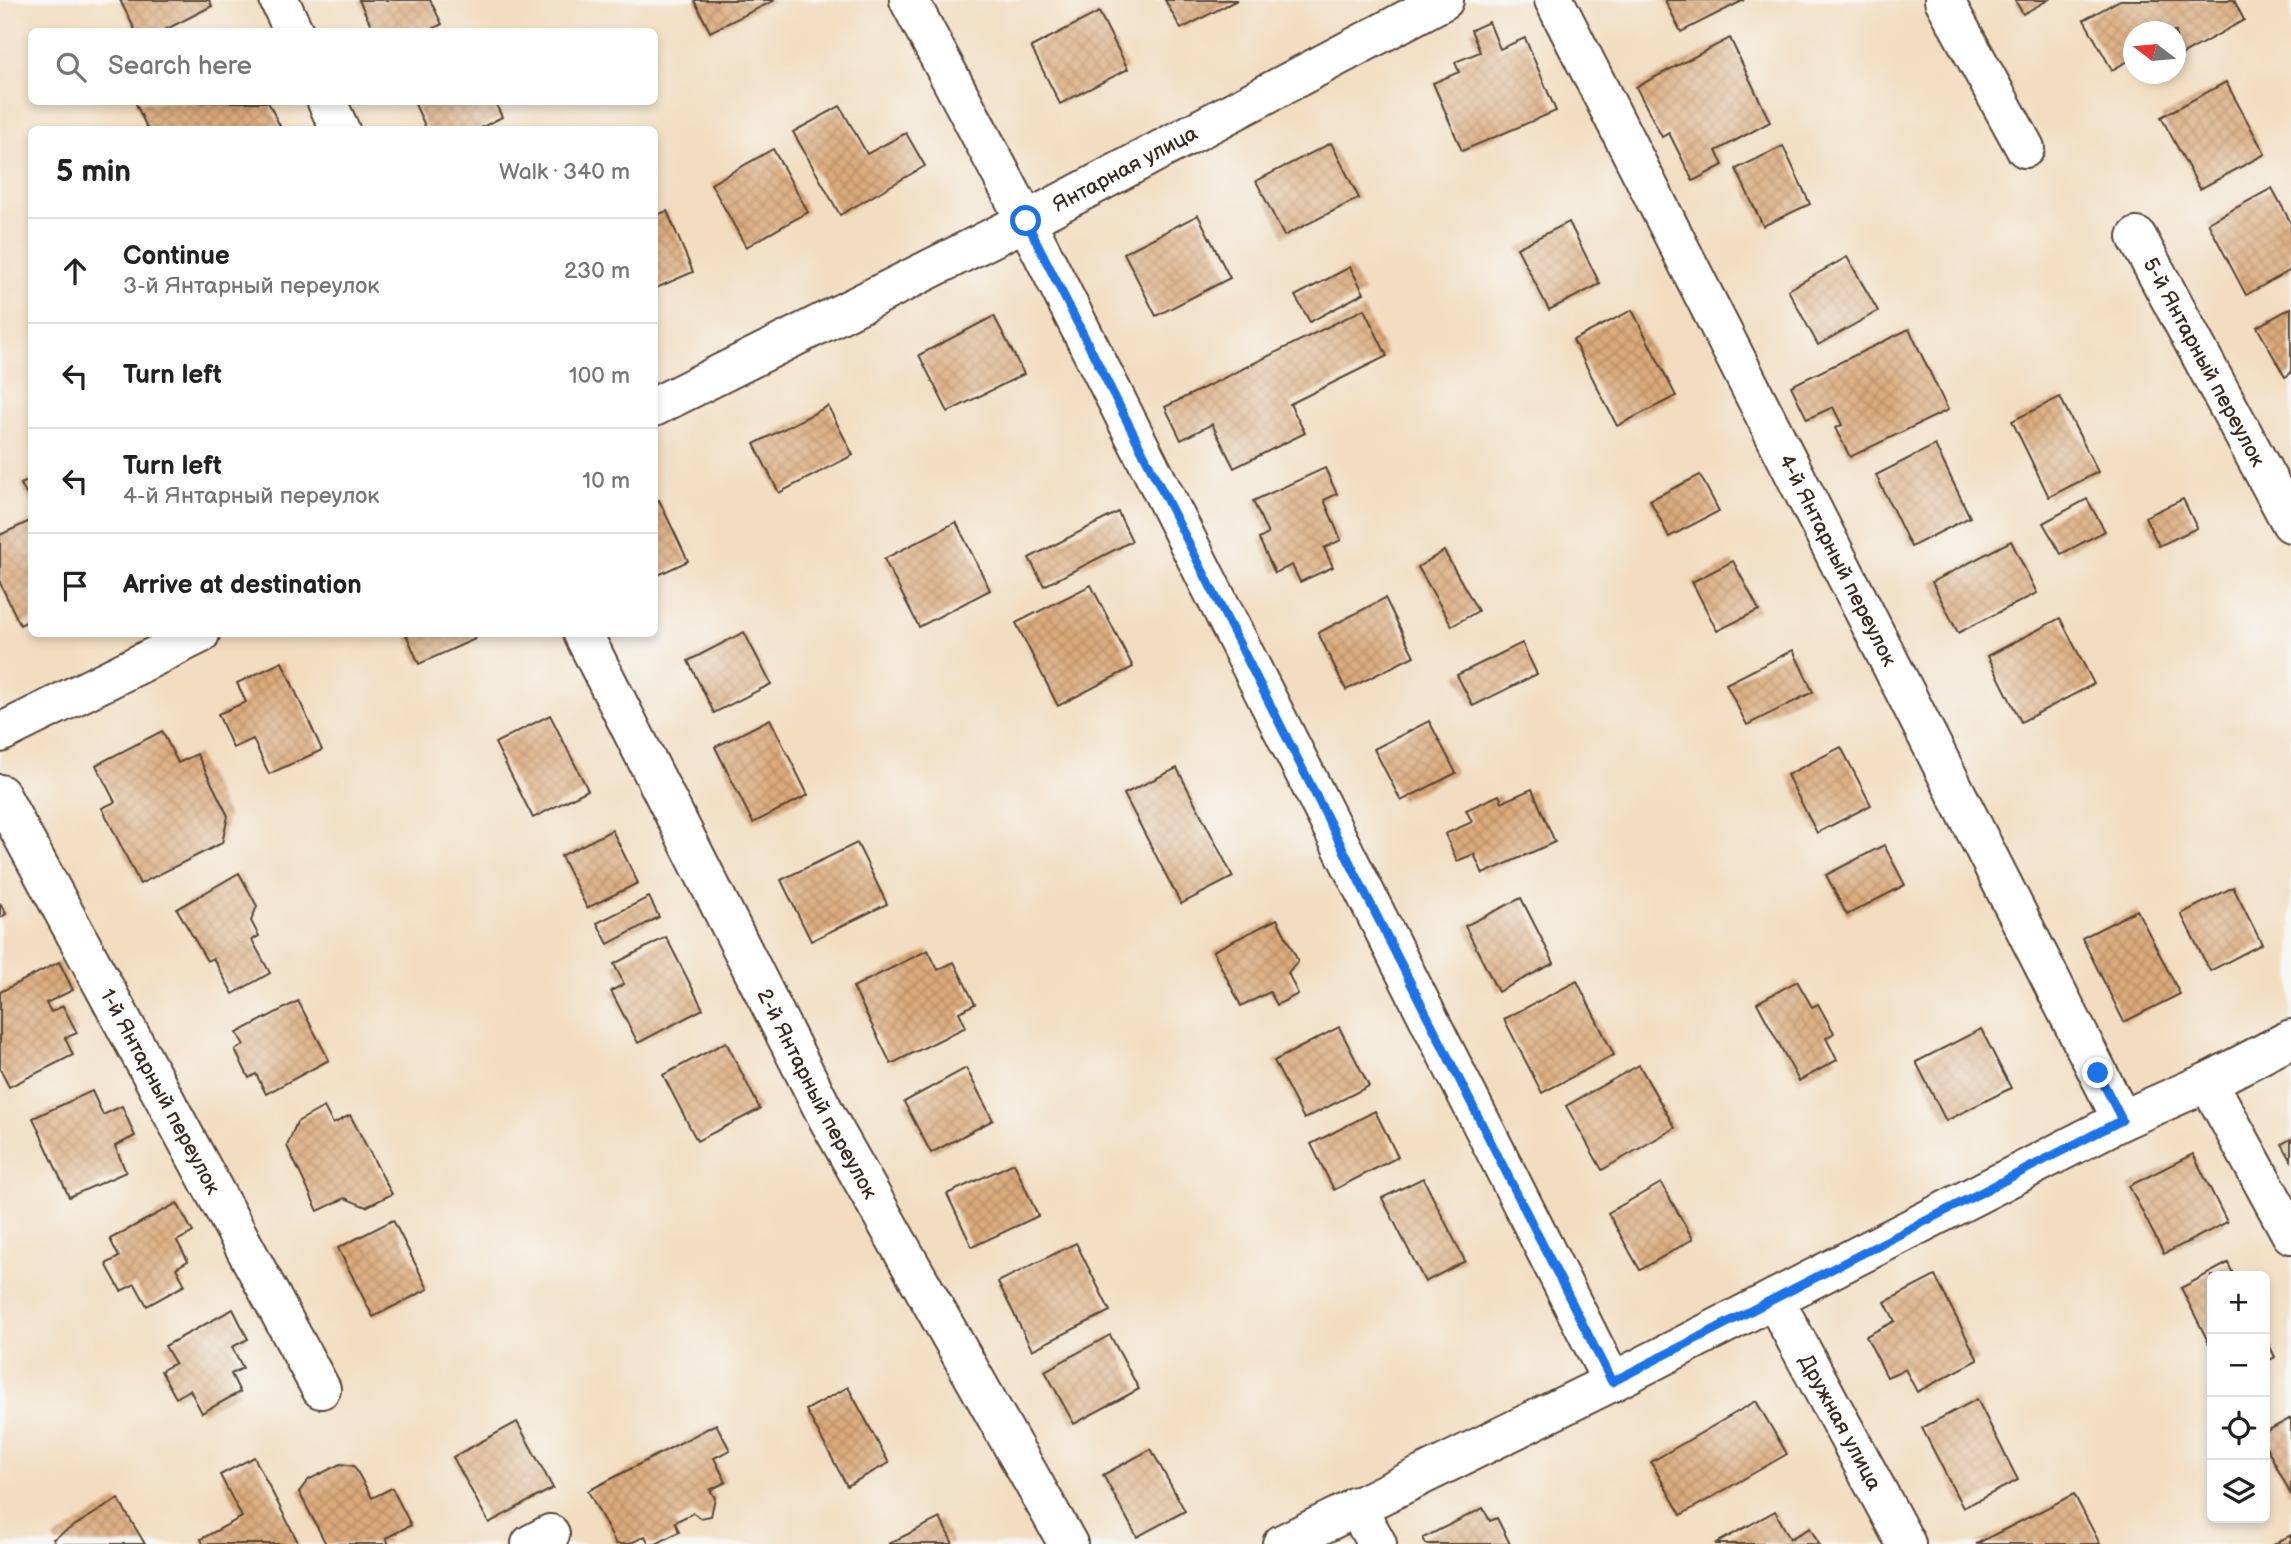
<!DOCTYPE html>
<html lang="en">
<head>
<meta charset="utf-8">
<style>
	:root { --surface:#fff; --page:#f6f6f6; --text:#222; --muted:#767676; --line:#e0e0e0 }
	body { margin:0; font-family:"Balsamiq Sans",sans-serif; background:var(--page); color:var(--text) }
	.controls { position:absolute; right:21px; bottom:21px; display:grid; overflow:hidden; border-radius:10px; box-shadow:0 4px 10px #0003 }
	.controls button { width:63px; height:63px; display:grid; place-items:center; padding:0; border:0; border-bottom:2px solid var(--line); background:var(--surface); color:var(--text); font:35px sans-serif }
	.compass { position:absolute; left:2123px; top:21px; width:63px; height:63px; border-radius:50%; background:var(--surface); box-shadow:0 4px 10px #0003; rotate:286deg }
	.stop { position:absolute; width:21px; height:21px; margin:-16px; border:5px solid #1a73e8; border-radius:50%; background:#fff }
	.stop.end { background:#1a73e8; border-color:#fff; box-shadow:0 2px 7px #0008 }
	.list { margin:0; padding:0; list-style:none }
	h2 { display:flex; justify-content:space-between; align-items:center; height:91px; margin:0; padding:0 28px; font-size:30px }
	h2 small { font-size:23px; font-weight:400; color:var(--muted) }
	.list li { display:grid; grid-template-columns:46px 1fr auto; gap:21px; align-items:center; box-sizing:border-box; height:105px; padding:0 28px; border-top:2px solid var(--line) }
	.list b { display:block; font-size:26px; white-space:nowrap }
	.list p { margin:0; font-size:23px; white-space:nowrap; color:var(--muted) }
	.list em { font-size:23px; font-style:normal; color:var(--muted) }
	.icon { flex:none; width:38px; height:38px; fill:none; stroke:currentColor; stroke-width:2; stroke-linecap:round; stroke-linejoin:round }
	.map { position:relative; flex:none; width:2291px; height:1544px; overflow:hidden }
	.search { position:absolute; background:var(--surface); box-shadow:0 4px 10px #0003; left:28px; top:28px; width:630px; height:77px; display:flex; align-items:center; gap:18px; box-sizing:border-box; padding:0 24px; border-radius:10px; color:var(--muted); font-size:26px }
	.panel { position:absolute; background:var(--surface); box-shadow:0 4px 10px #0003; left:28px; top:126px; width:630px; height:511px; border-radius:10px }
	.map>svg:first-child { display:block }
</style>
</head>
<body>
<div class="map">
<svg width="2291" height="1544" viewBox="0 0 2291 1544">
	<defs>
		<pattern id="building-cross-hatch" width="8" height="8" patternUnits="userSpaceOnUse" patternTransform="scale(1.75)"><rect width="8" height="8" fill="#dcab7c"/><path d="M0 0l8 8M0 8l8-8" fill="none" stroke="#b48b65"/></pattern>
	</defs>
	<rect width="100%" height="100%" fill="#f6f6f2"/>
	<filter id="ink" filterUnits="userSpaceOnUse"><feTurbulence type="fractalNoise" baseFrequency=".0143" numOctaves="2"/><feDisplacementMap in="SourceGraphic" scale="14" xChannelSelector="R" yChannelSelector="G"/><feConvolveMatrix kernelMatrix="1 2 1 2 8 2 1 2 1" color-interpolation-filters="sRGB"/></filter>
	<filter id="wash" filterUnits="userSpaceOnUse"><feTurbulence type="fractalNoise" baseFrequency=".00686" numOctaves="4" result="noise"/><feDisplacementMap in="SourceGraphic" scale="28" xChannelSelector="R" yChannelSelector="G"/><feGaussianBlur stdDeviation="1.57" result="paint"/><feColorMatrix in="noise" values="0 0 0 0 0 0 0 0 0 0 0 0 0 0 0 0 0 1.4 0 .05"/><feComposite in="paint" operator="in"/></filter>
	<g filter="url(#wash)">
		<rect width="100%" height="100%" fill="#f2ddc0"/>
		<g id="blocks">
			<g fill="url(#building-cross-hatch)">
				<polygon points="120,0 209,0 212,6 161,32 136,32"/>
				<polygon points="359,0 430,0 442,24 427,32 374,32"/>
				<polygon points="694,0 775,0 710,32"/>
				<polygon points="1165,0 1237,0 1181,29"/>
				<polygon points="1665,0 1744,0 1681,32"/>
				<polygon points="2015,0 2048,0 2023,14"/>
				<polygon points="2120,0 2234,0 2244,20 2176,58 2176,32 2134,32 2134,58 2112,70 2084,20"/>
				<polygon points="1099,12 1128,69 1060,104 1031,47"/>
				<polygon points="1489,22 1500,49 1525,38 1556,111 1462,151 1433,83 1459,72 1455,62 1480,52 1471,30"/>
				<polygon points="1730,38 1770,122 1716,151 1723,165 1693,181 1669,133 1662,137 1636,87"/>
				<polygon points="2226,82 2265,154 2200,189 2161,117"/>
				<polygon points="135,102 268,102 282,130 148,130"/>
				<polygon points="414,102 495,102 502,117 477,130 427,130"/>
				<polygon points="840,106 867,154 906,133 925,166 840,215 793,132"/>
				<polygon points="1331,143 1359,198 1284,236 1256,181"/>
				<polygon points="1783,146 1810,204 1763,226 1736,169"/>
				<polygon points="773,149 808,212 746,247 711,184"/>
				<polygon points="2272,188 2291,223 2291,270 2246,295 2208,223"/>
				<polygon points="667,211 693,272 654,289 654,216"/>
				<polygon points="1198,215 1230,278 1156,316 1124,253"/>
				<polygon points="1569,222 1600,284 1549,310 1517,248"/>
				<polygon points="1847,257 1878,311 1818,345 1788,290"/>
				<polygon points="1350,267 1364,293 1310,322 1295,296"/>
				<polygon points="2291,308 2291,373 2285,377 2257,327"/>
				<polygon points="1364,309 1387,356 1290,404 1305,433 1234,468 1212,424 1181,440 1165,407"/>
				<polygon points="1632,310 1676,396 1617,426 1573,340"/>
				<polygon points="994,316 1024,374 948,412 919,355"/>
				<polygon points="1909,329 1948,410 1850,457 1835,428 1842,425 1833,407 1807,419 1791,386"/>
				<polygon points="2060,397 2098,472 2049,497 2012,421"/>
				<polygon points="828,406 853,455 779,493 754,444"/>
				<polygon points="1935,445 1970,517 1911,547 1876,475"/>
				<polygon points="1325,468 1337,494 1324,500 1341,540 1324,548 1333,567 1300,582 1292,565 1275,573 1259,539 1268,534 1253,501"/>
				<polygon points="1700,475 1719,511 1669,537 1650,500"/>
				<polygon points="32,479 32,505 21,484"/>
				<polygon points="2087,499 2105,531 2061,554 2043,523"/>
				<polygon points="2183,499 2197,528 2159,546 2145,517"/>
				<polygon points="659,500 688,561 654,577 654,502"/>
				<polygon points="1118,512 1132,541 1044,586 1029,558"/>
				<polygon points="32,520 32,619 20,625 0,583 0,535"/>
				<polygon points="956,522 990,590 919,627 884,559"/>
				<polygon points="2011,541 2037,593 1958,633 1932,582"/>
				<polygon points="1444,551 1478,611 1452,626 1418,567"/>
				<polygon points="1733,561 1759,610 1717,631 1692,582"/>
				<polygon points="1091,585 1133,667 1058,706 1016,623"/>
				<polygon points="1385,598 1414,656 1346,690 1318,633"/>
				<polygon points="2060,618 2094,684 2021,722 1988,656"/>
				<polygon points="744,632 771,684 714,713 688,661"/>
				<polygon points="406,634 472,634 475,639 419,664"/>
				<polygon points="1522,643 1537,674 1473,706 1457,675"/>
				<polygon points="1793,650 1813,692 1747,725 1726,684"/>
				<polygon points="282,662 322,750 269,774 253,739 233,748 218,714 246,702 237,683"/>
				<polygon points="550,715 588,790 533,818 495,743"/>
				<polygon points="770,719 808,795 753,823 715,747"/>
				<polygon points="1429,721 1456,773 1401,801 1374,749"/>
				<polygon points="162,731 178,763 197,754 228,816 222,843 140,884 102,808 115,802 96,765"/>
				<polygon points="1841,747 1871,805 1817,833 1787,775"/>
				<polygon points="1177,768 1233,877 1181,904 1124,794"/>
				<polygon points="1532,789 1555,842 1483,874 1474,854 1457,861 1445,834 1472,822 1466,810 1499,795 1502,802"/>
				<polygon points="612,830 638,883 587,908 561,856"/>
				<polygon points="857,843 887,904 811,941 781,880"/>
				<polygon points="1884,845 1905,885 1847,915 1826,875"/>
				<polygon points="239,873 257,906 251,921 259,936 252,940 270,973 233,994 213,958 207,961 177,909"/>
				<polygon points="2233,887 2262,944 2210,971 2181,914"/>
				<polygon points="649,897 659,917 608,944 597,923"/>
				<polygon points="1521,898 1554,963 1498,992 1465,926"/>
				<polygon points="0,903 6,914 0,918"/>
				<polygon points="2137,910 2180,994 2124,1022 2082,938"/>
				<polygon points="1277,919 1298,961 1288,973 1298,994 1277,1005 1270,992 1241,1006 1213,951"/>
				<polygon points="666,937 703,1009 638,1043 611,991 624,984 614,964"/>
				<polygon points="928,950 938,970 954,962 975,1004 959,1012 966,1027 891,1064 853,987"/>
				<polygon points="59,962 73,990 46,1003 51,1012 63,1006 77,1033 65,1038 73,1055 9,1087 0,1069 0,992"/>
				<polygon points="1577,981 1614,1055 1542,1093 1504,1019"/>
				<polygon points="1797,981 1812,1007 1818,1004 1834,1033 1826,1038 1837,1060 1799,1081 1757,1003"/>
				<polygon points="298,1001 329,1060 266,1094 256,1074 249,1078 235,1050 244,1045 237,1033"/>
				<polygon points="1339,1027 1369,1086 1304,1119 1274,1061"/>
				<polygon points="1981,1029 2011,1088 1946,1121 1916,1062"/>
				<polygon points="726,1042 760,1109 697,1141 663,1075"/>
				<polygon points="1639,1065 1675,1128 1602,1170 1566,1106"/>
				<polygon points="966,1068 993,1120 931,1153 904,1102"/>
				<polygon points="92,1091 103,1115 122,1106 135,1136 115,1146 126,1172 69,1197 33,1118"/>
				<polygon points="324,1107 333,1124 350,1115 392,1194 366,1207 345,1198 318,1211 287,1146 297,1122"/>
				<polygon points="1375,1111 1398,1157 1334,1190 1311,1144"/>
				<polygon points="2291,1139 2291,1160 2282,1144"/>
				<polygon points="2193,1154 2227,1222 2164,1254 2129,1186"/>
				<polygon points="1014,1163 1038,1216 972,1247 947,1194"/>
				<polygon points="1423,1178 1465,1261 1425,1282 1382,1198"/>
				<polygon points="1661,1183 1693,1239 1640,1270 1608,1213"/>
				<polygon points="177,1203 193,1232 177,1241 188,1261 176,1268 185,1285 147,1306 135,1284 121,1291 106,1264 119,1257 110,1239"/>
				<polygon points="393,1220 428,1289 373,1317 338,1248"/>
				<polygon points="1076,1243 1110,1311 1032,1350 998,1282"/>
				<polygon points="2228,1263 2234,1276 2212,1276 2212,1349 2181,1288"/>
				<polygon points="1935,1276 1978,1360 1917,1392 1905,1369 1887,1377 1866,1336 1895,1321 1885,1302"/>
				<polygon points="233,1309 248,1339 232,1347 243,1368 231,1374 240,1392 202,1413 190,1390 176,1398 161,1371 175,1363 165,1346"/>
				<polygon points="1110,1335 1139,1389 1074,1424 1045,1371"/>
				<polygon points="2265,1336 2275,1357 2265,1363"/>
				<polygon points="848,1387 889,1463 847,1486 806,1410"/>
				<polygon points="1977,1399 2018,1480 1963,1508 1922,1428"/>
				<polygon points="1756,1401 1787,1454 1681,1515 1651,1462"/>
				<polygon points="2291,1418 2291,1495 2265,1444 2265,1432"/>
				<polygon points="517,1422 553,1488 489,1523 453,1457"/>
				<polygon points="716,1424 730,1450 714,1458 726,1482 710,1490 715,1498 711,1516 700,1518 693,1513 675,1522 679,1532 656,1544 649,1544 645,1536 629,1544 616,1544 588,1491"/>
				<polygon points="1151,1449 1185,1511 1137,1537 1103,1475"/>
				<polygon points="254,1457 299,1544 203,1544 201,1539 242,1517 220,1475"/>
				<polygon points="340,1464 354,1466 372,1498 392,1488 411,1525 386,1538 389,1544 326,1544 299,1492 308,1480"/>
				<polygon points="2074,1494 2100,1544 1976,1544"/>
				<polygon points="118,1499 145,1544 56,1544 53,1539"/>
				<polygon points="1483,1508 1490,1521 1497,1518 1510,1544 1426,1544 1423,1538"/>
				<polygon points="1775,1511 1790,1539 1810,1528 1819,1544 1715,1544"/>
				<polygon points="940,1518 953,1544 888,1544"/>
				<polygon points="2291,1535 2291,1544 2275,1544"/>
			</g>
		</g>
	</g>
	<g filter="url(#ink)">
		<use href="#blocks" fill-opacity="0" stroke="#564536" stroke-width="2"/>
		<g fill="none" stroke-linecap="round" stroke-linejoin="round">
			<g stroke="#564536" stroke-width="42">
				<g id="minor">
					<polyline points="279,0 294,32"/>
					<polyline points="909,0 1026,221 1612,1382"/>
					<path id="s1" d="M1554 0 2122 1120"/>
					<polyline points="1944,0 2025,148"/>
					<polyline points="327,102 340,130"/>
					<path id="s2" d="M2137 237 2291 523"/>
					<path id="s3" d="M654 407 1026 221 1444 0"/>
					<path id="s4" d="M583 634 828 1119 1068 1544"/>
					<polyline points="0,733 200,634"/>
					<path id="s5" d="M0 794 321 1389"/>
					<polyline points="2208,1082 2291,1234"/>
					<path id="s6" d="M1774 1299 1906 1544"/>
					<polyline points="1356,1506 1377,1544"/>
					<polyline points="531,1544 550,1534"/>
					<polyline points="1282,1544 1612,1382 2122,1120 2208,1082 2291,1039"/>
				</g>
			</g>
			<use href="#minor" stroke="#fff" stroke-width="38"/>
		</g>
	</g>
	<g fill="none" stroke-linecap="round" stroke-linejoin="round" filter="url(#ink)">
		<polyline stroke="#1a73e8" stroke-width="9" points="1026,221 1612,1382 2122,1120 2098,1073"/>
	</g>
	<g text-anchor="middle" dominant-baseline="central" stroke-width="7" stroke-linejoin="round" paint-order="stroke">
		<g font-size="21" fill="#3b2a1e" stroke="#f6f6f2">
			<text stroke="none"><textPath href="#s3" startOffset="528">Янтарная улица</textPath></text>
			<text stroke="none"><textPath href="#s2" startOffset="142">5-й Янтарный переулок</textPath></text>
			<text stroke="none"><textPath href="#s1" startOffset="628">4-й Янтарный переулок</textPath></text>
			<text stroke="none"><textPath href="#s5" startOffset="338">1-й Янтарный переулок</textPath></text>
			<text stroke="none"><textPath href="#s4" startOffset="516">2-й Янтарный переулок</textPath></text>
			<text stroke="none"><textPath href="#s6" startOffset="140">Дружная улица</textPath></text>
		</g>
	</g>
</svg>
<div class="controls">
<button>+</button>
<button>−</button>
<button><svg class="icon" aria-label="locate" viewBox="0 0 24 24"><circle cx="12" cy="12" r="6"/><path d="M12 2v4M12 18v4M2 12h4M18 12h4"/></svg></button>
<button><svg class="icon" aria-label="layers" viewBox="0 0 24 24"><path d="M12 4l9 5-9 5-9-5zM3 14l9 5 9-5"/></svg></button>
</div>
<svg class="compass" viewBox="-18 -18 36 36"><path d="M0-13l5 13h-10z" fill="#e53935"/><path d="M0 13l5-13h-10z" fill="#767676"/></svg>
<div class="stop" style="left:1026px;top:221px"></div>
<div class="stop end" style="left:2098px;top:1073px"></div>
<div class="search"><svg class="icon" aria-label="search" viewBox="0 0 24 24"><circle cx="10" cy="10" r="6"/><path d="M15 15l6 6"/></svg>Search here</div>
<section class="panel">
<h2>5 min<small>Walk · 340 m</small></h2>
<ul class="list">
<li><svg class="icon" aria-label="ahead" viewBox="0 0 24 24"><path d="M12 20V5M6 11l6-6 6 6"/></svg><div><b>Continue</b><p>3-й Янтарный переулок</p></div><em>230 m</em></li>
<li><svg class="icon" aria-label="left" viewBox="0 0 24 24"><path d="M17 20v-9H6M10 6l-5 5 5 5"/></svg><div><b>Turn left</b></div><em>100 m</em></li>
<li><svg class="icon" aria-label="left" viewBox="0 0 24 24"><path d="M17 20v-9H6M10 6l-5 5 5 5"/></svg><div><b>Turn left</b><p>4-й Янтарный переулок</p></div><em>10 m</em></li>
<li><svg class="icon" aria-label="arrive" viewBox="0 0 24 24"><path d="M6 21V4h12l-3 4 3 4H6"/></svg><div><b>Arrive at destination</b></div></li>
</ul>
</section>
</div>
</body>
</html>
